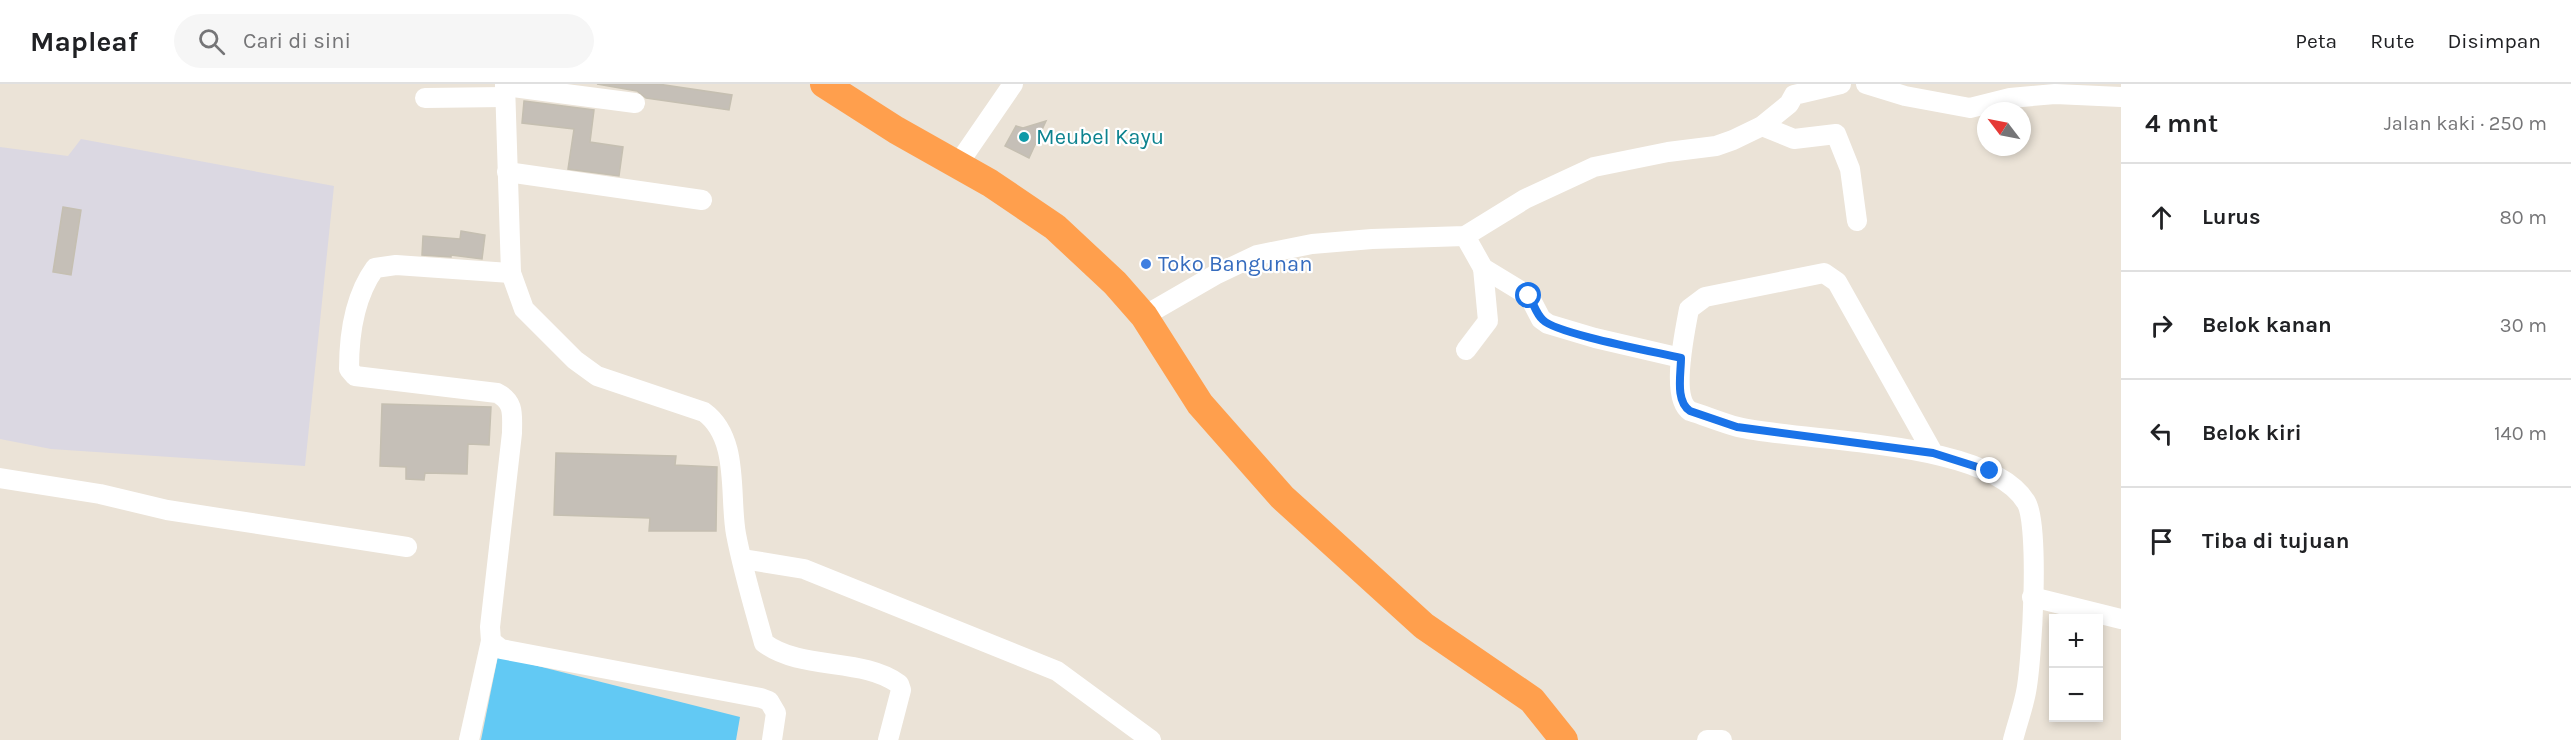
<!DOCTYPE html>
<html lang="id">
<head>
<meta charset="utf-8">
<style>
	:root { --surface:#fff; --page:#f6f6f6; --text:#202124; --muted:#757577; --line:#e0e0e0 }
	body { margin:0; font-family:Karla,sans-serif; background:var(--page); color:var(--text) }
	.controls { position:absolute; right:18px; bottom:18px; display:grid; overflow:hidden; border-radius:0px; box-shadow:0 3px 9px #0003 }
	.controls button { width:54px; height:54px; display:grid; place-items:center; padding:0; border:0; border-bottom:2px solid var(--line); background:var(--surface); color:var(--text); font:30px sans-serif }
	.compass { position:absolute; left:1977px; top:18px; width:54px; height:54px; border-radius:50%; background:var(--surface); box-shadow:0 3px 9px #0003; rotate:302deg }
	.stop { position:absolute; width:18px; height:18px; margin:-14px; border:4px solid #1a73e8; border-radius:50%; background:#fff }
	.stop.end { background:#1a73e8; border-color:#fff; box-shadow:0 2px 6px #0008 }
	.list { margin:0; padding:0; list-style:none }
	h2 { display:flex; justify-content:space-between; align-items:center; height:78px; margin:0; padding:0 24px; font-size:26px }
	h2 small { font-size:20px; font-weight:400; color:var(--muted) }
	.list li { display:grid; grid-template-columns:39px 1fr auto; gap:18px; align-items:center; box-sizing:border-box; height:108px; padding:0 24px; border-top:2px solid var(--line) }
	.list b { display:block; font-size:22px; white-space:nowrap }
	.list em { font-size:20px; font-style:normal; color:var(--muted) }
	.icon { flex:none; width:33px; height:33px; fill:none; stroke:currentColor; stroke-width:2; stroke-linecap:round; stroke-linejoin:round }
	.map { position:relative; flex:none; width:2121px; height:656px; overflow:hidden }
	header { display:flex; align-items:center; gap:36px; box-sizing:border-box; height:84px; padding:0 30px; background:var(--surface); border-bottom:2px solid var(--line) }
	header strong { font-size:28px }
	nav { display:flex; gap:33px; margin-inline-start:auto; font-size:21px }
	.search { width:420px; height:54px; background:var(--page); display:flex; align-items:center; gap:15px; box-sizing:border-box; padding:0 21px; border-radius:33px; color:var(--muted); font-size:22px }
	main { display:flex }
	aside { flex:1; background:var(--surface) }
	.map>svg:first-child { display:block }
</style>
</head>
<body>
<header>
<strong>Mapleaf</strong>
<div class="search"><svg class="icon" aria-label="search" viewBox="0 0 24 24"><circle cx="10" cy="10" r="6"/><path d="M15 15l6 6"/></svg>Cari di sini</div>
<nav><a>Peta</a><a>Rute</a><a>Disimpan</a></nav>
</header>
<main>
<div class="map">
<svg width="2121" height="656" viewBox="0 0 2121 656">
	<rect width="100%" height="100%" fill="#ebe3d7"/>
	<polygon fill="#dbd8e2" points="81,55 334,102 305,382 51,365 0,355 0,63 68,72"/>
	<polygon fill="#62c9f4" points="498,572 740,633 736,656 481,656"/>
	<g fill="#c5bfb7" stroke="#c5bfb1" stroke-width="1.5">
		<polygon points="597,0 658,0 732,11 729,26 646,14 637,7"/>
		<polygon points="524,17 594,26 590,58 623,63 619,92 568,85 574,45 522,39"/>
		<polygon points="1046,37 1029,74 1005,62 1016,42 1023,44"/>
		<polygon points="63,123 81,126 71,191 53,188"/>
		<polygon points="461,147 485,151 482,175 451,171 451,173 422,171 423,152 460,155"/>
		<polygon points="382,320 491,323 489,361 468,360 467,390 425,389 424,396 406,395 406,383 380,382"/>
		<polygon points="556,369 676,372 675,381 717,383 716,447 649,447 650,434 554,431"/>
	</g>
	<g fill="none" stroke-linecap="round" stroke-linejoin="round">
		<g stroke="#fff" stroke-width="20">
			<path d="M505 0 511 189 524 225 575 276 597 292 704 328C740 354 729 412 736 450 743 487 754 523 764 559 802 587 862 573 899 600L901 606 888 656"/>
			<polyline points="1866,0 1905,12 1970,24 2010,14 2055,10 2121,13"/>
			<polyline points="505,2 635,19"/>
			<polyline points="425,14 505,13"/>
			<polyline points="1762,42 1794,55 1836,50 1850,85 1857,137"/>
			<polyline points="958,80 1013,0"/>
			<polyline points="507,88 702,116"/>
			<polyline points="1465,152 1483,184 1529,212 1541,235 1548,240 1595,254 1681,274"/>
			<path d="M511 189 396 181 375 184C354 213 349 250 349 285L355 292 497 309C515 318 512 331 512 349L490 543 491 557 501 565 761 614 769 617 776 629 772 656"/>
			<polyline points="1144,232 1215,191 1257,171 1312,160 1372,155 1465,152 1525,115 1594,83 1668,68 1716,62 1733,56 1762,42 1789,20 1794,11 1841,0"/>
			<polyline points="1466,266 1488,237 1483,184"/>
			<path d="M1933 369 1837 198 1824 189 1705 213 1689 225C1685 247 1670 314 1690 327 1706 332 1722 339 1738 343 1807 359 1988 355 2026 418 2040 440 2032 578 2026 608 2023 624 2017 640 2013 656"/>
			<polyline points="0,394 100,410 167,426 407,463"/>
			<polyline points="743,475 804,485 1057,587 1151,656"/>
			<polyline points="2032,513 2121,535"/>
			<polyline points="469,656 491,557"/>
			<polyline points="1707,656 1722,656"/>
		</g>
		<polyline stroke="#ff9f4d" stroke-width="28" points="824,0 896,46 990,99 1055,143 1115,199 1144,232 1200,320 1282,413 1424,542 1532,616 1564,656"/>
	</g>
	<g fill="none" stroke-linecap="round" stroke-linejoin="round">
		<path stroke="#1a73e8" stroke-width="8" d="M1529 212C1534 220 1536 230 1543 236 1557 250 1656 268 1681 274 1681 290 1675 317 1690 327L1737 343 1933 369 1990 387"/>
	</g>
	<circle fill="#0f9aa8" stroke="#fff" stroke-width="2" cx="1024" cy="53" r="6"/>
	<circle fill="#3f7fe0" stroke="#fff" stroke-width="2" cx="1146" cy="180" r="6"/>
	<g text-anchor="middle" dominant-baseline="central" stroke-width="4.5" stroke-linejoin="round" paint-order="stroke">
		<g font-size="22" fill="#0d838f" stroke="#fff" text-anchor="start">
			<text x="1036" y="53">Meubel Kayu</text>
		</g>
		<g font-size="22" fill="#366cbe" stroke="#fff" text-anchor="start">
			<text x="1158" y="180">Toko Bangunan</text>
		</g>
	</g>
</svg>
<div class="controls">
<button>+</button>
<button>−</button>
</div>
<svg class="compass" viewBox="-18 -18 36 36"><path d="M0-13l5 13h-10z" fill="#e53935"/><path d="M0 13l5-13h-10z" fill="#757577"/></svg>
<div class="stop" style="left:1529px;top:212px"></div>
<div class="stop end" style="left:1990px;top:387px"></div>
</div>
<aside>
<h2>4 mnt<small>Jalan kaki · 250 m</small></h2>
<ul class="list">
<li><svg class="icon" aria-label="ahead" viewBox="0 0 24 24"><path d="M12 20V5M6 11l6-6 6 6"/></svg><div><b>Lurus</b></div><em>80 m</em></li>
<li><svg class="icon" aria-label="right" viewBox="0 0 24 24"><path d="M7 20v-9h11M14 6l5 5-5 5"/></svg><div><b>Belok kanan</b></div><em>30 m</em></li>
<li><svg class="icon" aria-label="left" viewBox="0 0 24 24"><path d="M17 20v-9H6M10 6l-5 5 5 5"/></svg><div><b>Belok kiri</b></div><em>140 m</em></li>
<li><svg class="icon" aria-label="arrive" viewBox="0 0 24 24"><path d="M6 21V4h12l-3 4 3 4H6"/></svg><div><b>Tiba di tujuan</b></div></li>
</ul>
</aside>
</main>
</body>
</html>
